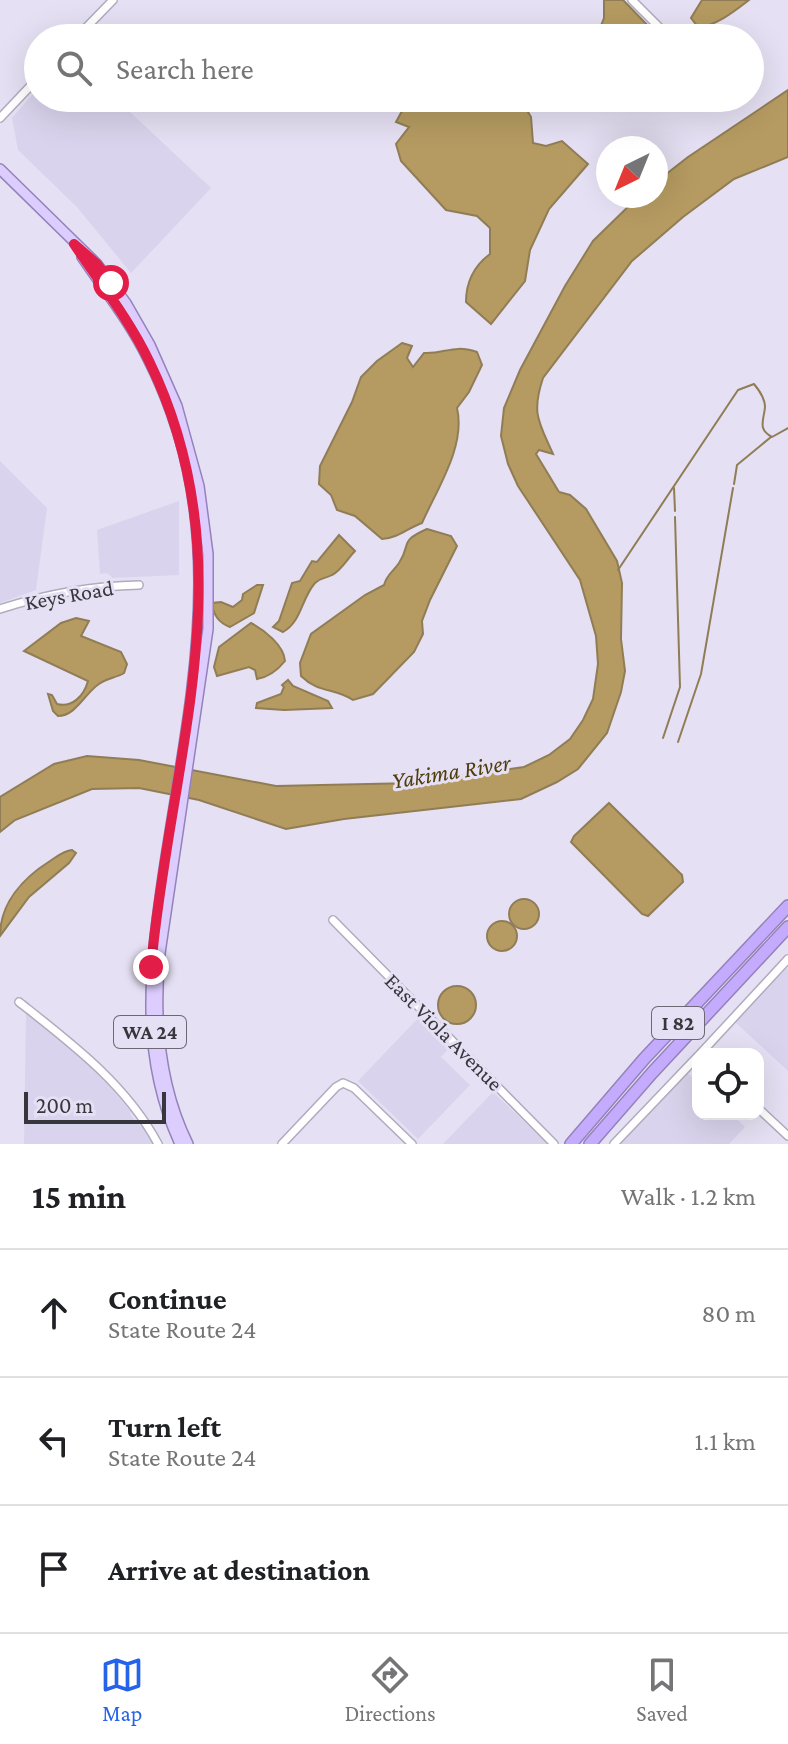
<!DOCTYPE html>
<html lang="en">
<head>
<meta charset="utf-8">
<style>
	:root { --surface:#fff; --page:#f6f6f6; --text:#202124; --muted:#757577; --line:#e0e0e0; --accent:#2563eb }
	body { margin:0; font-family:"Crimson Pro",serif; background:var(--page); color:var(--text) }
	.controls { position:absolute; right:24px; bottom:24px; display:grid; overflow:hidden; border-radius:16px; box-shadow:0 8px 32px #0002 }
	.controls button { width:72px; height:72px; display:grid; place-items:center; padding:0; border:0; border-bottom:2px solid var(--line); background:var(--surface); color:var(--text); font:40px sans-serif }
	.compass { position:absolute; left:596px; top:136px; width:72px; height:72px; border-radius:50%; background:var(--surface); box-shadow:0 8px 32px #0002; rotate:223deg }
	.scale { position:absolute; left:24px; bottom:20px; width:142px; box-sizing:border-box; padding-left:8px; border:4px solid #38363d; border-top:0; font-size:22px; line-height:28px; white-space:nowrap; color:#38363d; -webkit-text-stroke:6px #e5e0f3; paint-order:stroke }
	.stop { position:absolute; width:24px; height:24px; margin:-18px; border:6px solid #e11d48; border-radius:50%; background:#fff }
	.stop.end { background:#e11d48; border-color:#fff; box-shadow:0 2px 8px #0008 }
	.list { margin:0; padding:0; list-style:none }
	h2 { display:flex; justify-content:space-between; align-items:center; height:104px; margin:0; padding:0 32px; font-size:34px }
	h2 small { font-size:26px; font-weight:400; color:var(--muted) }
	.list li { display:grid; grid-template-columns:52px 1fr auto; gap:24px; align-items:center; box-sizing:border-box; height:128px; padding:0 32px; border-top:2px solid var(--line) }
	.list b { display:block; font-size:30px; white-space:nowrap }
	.list p { margin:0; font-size:26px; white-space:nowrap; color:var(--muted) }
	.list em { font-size:26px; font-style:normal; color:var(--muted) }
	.icon { flex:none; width:44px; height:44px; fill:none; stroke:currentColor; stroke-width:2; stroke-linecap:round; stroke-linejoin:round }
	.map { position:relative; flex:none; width:788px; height:1144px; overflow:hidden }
	.search { position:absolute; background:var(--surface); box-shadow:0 8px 32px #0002; left:24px; right:24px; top:24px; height:88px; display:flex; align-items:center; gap:20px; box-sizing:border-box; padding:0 28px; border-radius:44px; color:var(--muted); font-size:30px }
	.sheet { height:488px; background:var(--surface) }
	nav { display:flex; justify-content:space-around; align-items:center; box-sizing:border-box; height:112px; border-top:2px solid var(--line); background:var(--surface); font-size:22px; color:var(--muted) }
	nav a { display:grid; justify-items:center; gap:4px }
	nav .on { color:var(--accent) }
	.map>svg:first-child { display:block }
</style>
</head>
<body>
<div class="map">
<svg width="788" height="1144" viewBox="0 0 788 1144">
	<rect width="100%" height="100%" fill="#e5e0f3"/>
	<g fill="#dad3ed">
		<polygon points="38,88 38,98 115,98 211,188 131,273 77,207 18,150 12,118"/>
		<polygon points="0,461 47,508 36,590 0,603"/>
		<polygon points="179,501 179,575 113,578 107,573 100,574 97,530"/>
		<polygon points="786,967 788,970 788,1071 735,1022"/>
		<polygon points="425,1011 456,1041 441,1057 470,1085 418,1139 358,1081"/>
		<polygon points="26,1013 83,1057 97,1071 131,1112 130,1114 136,1122 147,1131 154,1144 24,1144"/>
		<polygon points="687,1073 698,1082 698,1114 732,1114 745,1127 729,1144 619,1144"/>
		<polygon points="493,1092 547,1143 546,1144 443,1144"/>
	</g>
	<g fill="#b59b61" stroke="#907d56" stroke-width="2">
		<polygon points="604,0 623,0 656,34 654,38 596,38 604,18"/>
		<path d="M702 0H749C736 10 715 27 698 27L691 18Z"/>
		<path d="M788 90V157L734 179 683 217 632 261 543 378C531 414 539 422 553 454L539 450 536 454 559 492 570 495 586 509 617 561 622 583 621 639 625 671 621 692 607 733 578 769 557 782 521 799 344 819 286 829 199 800 139 788 92 789 15 820 0 832V797L54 764 87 756 139 760 276 786 414 783 524 767 549 755 570 739 583 720 593 699 598 664 596 636 580 580 518 486 508 464 501 436 504 408 520 370 565 286 593 241 639 196H656V182L688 157Z"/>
		<path d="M409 98H520L531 117 533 143 546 146 562 141 588 164 549 209 530 250 525 281 491 324 466 302C466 282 474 266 490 254V228L477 216 446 210 401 161 396 144 409 127 396 122Z"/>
		<path d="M402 343 412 346 407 358 413 367 424 353C446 354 452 344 477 352L482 365 469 392 457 408C466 446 437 489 422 523 406 529 398 538 382 539L355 516 337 510 331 495 319 484 320 466 352 402 361 377 377 361Z"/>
		<path d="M427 529 451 536 457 546 430 600 422 621 423 634 414 652 373 694 353 700C335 688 318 693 301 676L300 663 311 634 365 595 384 585C387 574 393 572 399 563 412 543 398 542 427 529Z"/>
		<path d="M339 535 355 551C348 558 341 571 332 575 325 579 321 577 315 583 301 599 302 621 283 632L273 627 279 621 292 583 300 581 312 561 317 562Z"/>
		<path d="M257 585H263L254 613 230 627C219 623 213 614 212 603L221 602 233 607 242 600 243 594Z"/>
		<path d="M76 618 89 621 81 636 121 652 127 664 124 673C116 678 107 678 99 684 85 693 76 716 58 716L53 711 48 694 52 695 57 704C72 708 84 696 88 681L24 651 61 623Z"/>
		<path d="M251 623C264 630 284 645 285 661 277 671 269 677 257 679L255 670 249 667 217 676 214 667 219 647Z"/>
		<polygon points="288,680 293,686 328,701 332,708 284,710 256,708 257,703 281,694 284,687 282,685"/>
		<polygon points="609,803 682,875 683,882 648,916 642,914 571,842 574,836"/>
		<path d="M72 850 76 853 69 863 29 897 0 936C0 903 23 878 50 861 58 856 63 851 72 850Z"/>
		<circle cx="524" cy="914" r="15"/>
		<circle cx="502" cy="936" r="15"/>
		<circle cx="457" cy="1005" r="19"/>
	</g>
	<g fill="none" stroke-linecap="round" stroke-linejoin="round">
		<g stroke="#907d56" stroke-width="2">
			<polyline points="734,484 737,465 771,437"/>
			<polyline points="674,488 675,511"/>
			<path d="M618 570 738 390 754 384C759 390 765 399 765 407 764 420 757 429 772 437L788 428"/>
			<polyline points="663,738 680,687 675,517"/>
			<polyline points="678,742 701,674 733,488"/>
		</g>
		<g stroke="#b0abbd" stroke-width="10">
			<g id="minor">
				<polyline points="632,0 666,34"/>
				<polyline points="76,38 113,0"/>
				<polyline points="0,118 38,78"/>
				<path d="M0 609C46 594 91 586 139 585"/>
				<polyline points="333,920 554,1144"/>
				<path d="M19 1002C71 1043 126 1084 158 1144"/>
				<polyline points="700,1054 788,959"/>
				<polyline points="758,1108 788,1136"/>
				<polyline points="282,1144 336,1087 343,1083 354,1088 412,1144"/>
				<polyline points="614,1144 698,1056"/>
			</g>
		</g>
		<g stroke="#9482ba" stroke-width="12">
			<g id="major">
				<path d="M0 169 97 264 126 303 150 345 177 406 199 486 208 554V629L160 953C154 1017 159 1085 188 1144"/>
				<path d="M82 257C105 291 130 322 148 359 234 529 191 692 164 870 150 966 138 1053 180 1144"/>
			</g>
		</g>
		<g stroke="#9482ba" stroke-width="14">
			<g id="highway">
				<polyline points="571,1144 644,1059 788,906"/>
				<polyline points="590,1144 652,1073 788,927"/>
			</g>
		</g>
		<use href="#minor" stroke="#fff" stroke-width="7"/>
		<use href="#major" stroke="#dccdfe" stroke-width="9"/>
		<use href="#highway" stroke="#c5abfe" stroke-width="11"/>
	</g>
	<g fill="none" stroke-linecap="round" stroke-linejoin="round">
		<path stroke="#e11d48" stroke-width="10" d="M111 283 97 264 74 244C100 283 129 319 149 361 249 566 170 756 151 967"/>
	</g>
	<g text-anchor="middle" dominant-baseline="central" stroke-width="6" stroke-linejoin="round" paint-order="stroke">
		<g fill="#e5e0f3" stroke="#6c6974" stroke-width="2">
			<rect x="652" y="1007" width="52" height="32" rx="6"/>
			<rect x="114" y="1016" width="72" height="32" rx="6"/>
		</g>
		<g font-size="20" font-weight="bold" fill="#38363d">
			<text x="678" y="1023">I 82</text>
			<text x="150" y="1032">WA 24</text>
		</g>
		<g font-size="22" fill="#38363d" stroke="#e5e0f3">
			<text transform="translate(69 595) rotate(-10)">Keys Road</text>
			<text transform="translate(444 1032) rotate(45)">East Viola Avenue</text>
		</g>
		<g font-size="24" font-style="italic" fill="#4f3d0d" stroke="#e5e0f3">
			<text transform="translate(451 771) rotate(-9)">Yakima River</text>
		</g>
	</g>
</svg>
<div class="controls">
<button><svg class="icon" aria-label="locate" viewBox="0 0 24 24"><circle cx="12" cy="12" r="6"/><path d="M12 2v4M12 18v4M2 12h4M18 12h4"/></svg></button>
</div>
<svg class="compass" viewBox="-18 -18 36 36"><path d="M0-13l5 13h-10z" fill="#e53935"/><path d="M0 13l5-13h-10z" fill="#757577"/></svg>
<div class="scale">200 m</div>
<div class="stop" style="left:111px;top:283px"></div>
<div class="stop end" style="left:151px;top:967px"></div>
<div class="search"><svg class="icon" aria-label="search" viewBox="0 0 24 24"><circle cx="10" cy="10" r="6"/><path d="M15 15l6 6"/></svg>Search here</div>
</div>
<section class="sheet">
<h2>15 min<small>Walk · 1.2 km</small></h2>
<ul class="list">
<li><svg class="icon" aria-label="ahead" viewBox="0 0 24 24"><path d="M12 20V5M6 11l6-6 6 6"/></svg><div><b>Continue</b><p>State Route 24</p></div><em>80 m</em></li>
<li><svg class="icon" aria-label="left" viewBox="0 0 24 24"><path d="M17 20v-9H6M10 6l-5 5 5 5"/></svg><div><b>Turn left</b><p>State Route 24</p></div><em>1.1 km</em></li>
<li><svg class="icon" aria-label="arrive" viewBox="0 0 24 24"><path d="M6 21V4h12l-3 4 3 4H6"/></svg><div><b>Arrive at destination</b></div></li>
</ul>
</section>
<nav>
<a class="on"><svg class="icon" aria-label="map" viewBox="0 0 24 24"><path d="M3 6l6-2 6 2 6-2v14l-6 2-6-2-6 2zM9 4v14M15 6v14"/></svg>Map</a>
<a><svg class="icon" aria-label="directions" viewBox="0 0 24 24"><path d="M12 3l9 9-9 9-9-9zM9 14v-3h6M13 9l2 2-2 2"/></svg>Directions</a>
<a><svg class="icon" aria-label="saved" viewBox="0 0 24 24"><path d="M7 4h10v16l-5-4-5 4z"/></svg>Saved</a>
</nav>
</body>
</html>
